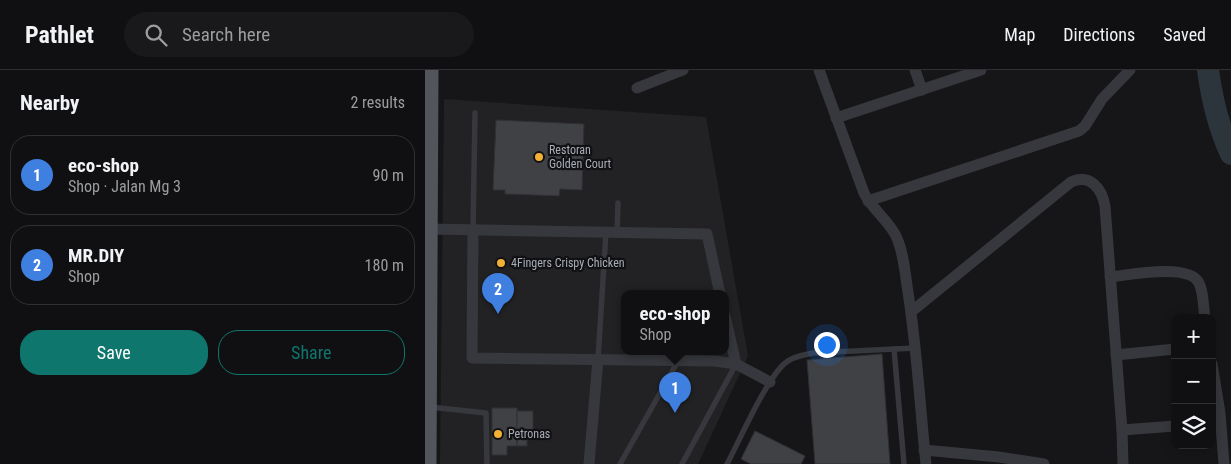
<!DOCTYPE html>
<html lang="en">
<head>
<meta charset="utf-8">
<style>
	:root { --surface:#101012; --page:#19191b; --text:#f1f3f6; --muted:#9c9d9f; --line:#303032; --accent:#0f766e }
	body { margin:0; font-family:"Roboto Condensed",sans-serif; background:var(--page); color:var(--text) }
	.controls { position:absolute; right:15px; bottom:15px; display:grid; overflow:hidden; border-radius:10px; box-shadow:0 2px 12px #0003 }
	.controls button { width:45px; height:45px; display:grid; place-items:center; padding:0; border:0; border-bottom:1px solid var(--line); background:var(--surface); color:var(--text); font:25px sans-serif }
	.you { position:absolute; left:401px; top:274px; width:18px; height:18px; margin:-12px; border:4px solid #fff; border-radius:50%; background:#1a73e8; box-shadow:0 0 0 8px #1a73e833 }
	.badge { display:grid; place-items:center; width:32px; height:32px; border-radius:50%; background:var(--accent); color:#fff; font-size:16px; font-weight:700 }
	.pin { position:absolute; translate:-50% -41px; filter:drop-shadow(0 1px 2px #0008) }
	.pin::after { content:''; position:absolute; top:26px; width:18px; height:15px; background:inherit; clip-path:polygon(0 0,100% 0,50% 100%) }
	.popup { position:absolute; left:196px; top:220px; width:108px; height:65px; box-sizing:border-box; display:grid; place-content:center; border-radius:10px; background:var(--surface); filter:drop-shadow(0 1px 4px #0005); font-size:16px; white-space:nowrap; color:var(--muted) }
	.popup b { font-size:19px; color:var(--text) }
	.popup::after { content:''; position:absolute; left:50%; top:100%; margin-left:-10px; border:10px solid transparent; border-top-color:var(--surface) }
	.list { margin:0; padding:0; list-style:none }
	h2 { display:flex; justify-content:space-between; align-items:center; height:65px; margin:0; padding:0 20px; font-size:21px }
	h2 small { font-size:16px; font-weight:400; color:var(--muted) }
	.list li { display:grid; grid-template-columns:32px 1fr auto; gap:15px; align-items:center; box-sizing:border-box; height:80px; margin:0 10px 10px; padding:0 10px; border:1px solid var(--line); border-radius:20px }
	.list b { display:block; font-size:19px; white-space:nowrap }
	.list p { margin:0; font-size:16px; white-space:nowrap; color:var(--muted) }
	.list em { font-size:16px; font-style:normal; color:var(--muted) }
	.actions { display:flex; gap:10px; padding:15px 20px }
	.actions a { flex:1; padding:11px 0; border:1px solid var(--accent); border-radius:20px; text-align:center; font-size:18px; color:var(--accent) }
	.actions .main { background:var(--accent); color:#fff }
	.icon { flex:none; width:28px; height:28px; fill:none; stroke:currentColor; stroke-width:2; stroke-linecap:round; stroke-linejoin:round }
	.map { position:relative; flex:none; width:806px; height:394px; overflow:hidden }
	header { display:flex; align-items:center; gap:30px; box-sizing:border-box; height:70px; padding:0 25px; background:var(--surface); border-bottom:1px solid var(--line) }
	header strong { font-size:24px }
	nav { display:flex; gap:28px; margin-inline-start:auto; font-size:18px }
	.search { width:350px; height:45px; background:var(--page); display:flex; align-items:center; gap:12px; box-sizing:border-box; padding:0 18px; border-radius:28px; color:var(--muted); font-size:19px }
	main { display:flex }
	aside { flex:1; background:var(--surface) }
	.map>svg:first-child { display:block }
</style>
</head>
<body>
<header>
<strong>Pathlet</strong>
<div class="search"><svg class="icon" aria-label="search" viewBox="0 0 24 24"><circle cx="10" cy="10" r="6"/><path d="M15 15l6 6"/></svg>Search here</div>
<nav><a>Map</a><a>Directions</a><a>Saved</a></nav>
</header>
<main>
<aside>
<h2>Nearby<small>2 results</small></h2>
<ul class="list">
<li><span class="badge" style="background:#3f7fe0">1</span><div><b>eco-shop</b><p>Shop · Jalan Mg 3</p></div><em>90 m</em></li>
<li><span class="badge" style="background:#3f7fe0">2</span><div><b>MR.DIY</b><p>Shop</p></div><em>180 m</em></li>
</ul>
<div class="actions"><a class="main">Save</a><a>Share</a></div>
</aside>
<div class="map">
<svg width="806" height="394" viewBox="0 0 806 394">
	<rect width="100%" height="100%" fill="#161618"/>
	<path fill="#222225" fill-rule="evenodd" d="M19 29 281 47 323 286 273 394H15ZM200 224H300V282H200Z"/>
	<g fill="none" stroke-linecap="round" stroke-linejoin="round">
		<path stroke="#2c353c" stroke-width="22" d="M783 0C787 30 793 56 806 84"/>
	</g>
	<g fill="#404145" stroke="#303034">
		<polygon points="71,50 159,54 157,120 135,119 134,126 80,124 80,120 68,120"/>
		<polygon points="457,284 465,394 390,394 382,290"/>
		<polygon points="67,338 92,338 92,376 82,376 82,385 67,385"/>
		<polygon points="92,341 108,341 108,360 102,360 102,376 92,376"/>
		<polygon points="330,361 380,386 376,394 326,394 316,389"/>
	</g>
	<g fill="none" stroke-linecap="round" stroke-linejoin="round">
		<g stroke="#37383d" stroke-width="5.5">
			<polyline points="48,159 50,43"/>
			<polyline points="192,162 193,133"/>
			<polyline points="469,279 479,394"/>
			<polyline points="173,289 181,162"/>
			<polyline points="5,337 61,343 62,394"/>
			<polyline points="195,394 253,291"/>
			<polyline points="257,394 311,294"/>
			<path d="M302 394C314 372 344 302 363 291 370 286 380 285 388 283L490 278"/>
		</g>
		<g stroke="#37383d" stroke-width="11">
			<path d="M394 0 439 123C447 139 464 151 471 166 479 183 480 204 483 222 492 279 495 337 501 394"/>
			<polyline points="490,0 497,20"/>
			<polyline points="212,18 258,0"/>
			<polyline points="411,48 556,0"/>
			<polyline points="443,131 654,61 660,56 677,29 705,0"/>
			<polyline points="3,159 282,164 295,224"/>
			<polyline points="48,159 47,288 290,291 311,294 345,312"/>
			<path d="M685 207C704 205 764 193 774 213 779 223 778 237 780 248"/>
			<path d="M486 242 646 112C665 103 677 119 680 136L697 360 698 394"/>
			<polyline points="300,246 311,294"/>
			<polyline points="691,285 750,279"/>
			<polyline points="787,294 795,343 799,394"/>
			<polyline points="697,360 750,356"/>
			<polyline points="499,380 574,387 619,394"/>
			<polyline points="164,394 173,289"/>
		</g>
		<polyline stroke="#53555c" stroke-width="19" points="2,394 4,0"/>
	</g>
	<g fill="#f2b134" stroke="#111113" stroke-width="2">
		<circle cx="114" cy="87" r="5"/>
		<circle cx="76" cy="193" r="5"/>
		<circle cx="73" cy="364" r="5"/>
	</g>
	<g text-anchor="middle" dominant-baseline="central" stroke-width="4.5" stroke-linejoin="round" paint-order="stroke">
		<g font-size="12" fill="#a8adb8" stroke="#111113" text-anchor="start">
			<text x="124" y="80">Restoran<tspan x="124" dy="14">Golden Court</tspan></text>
			<text x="86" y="193">4Fingers Crispy Chicken</text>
			<text x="83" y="364">Petronas</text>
		</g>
	</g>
</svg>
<div class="controls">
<button>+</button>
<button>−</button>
<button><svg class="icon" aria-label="layers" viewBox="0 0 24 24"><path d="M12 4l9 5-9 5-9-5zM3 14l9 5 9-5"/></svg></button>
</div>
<div class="you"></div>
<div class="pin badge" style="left:250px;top:343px;background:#3f7fe0">1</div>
<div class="popup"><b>eco-shop</b>Shop</div>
<div class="pin badge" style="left:73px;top:244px;background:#3f7fe0">2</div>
</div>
</main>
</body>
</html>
